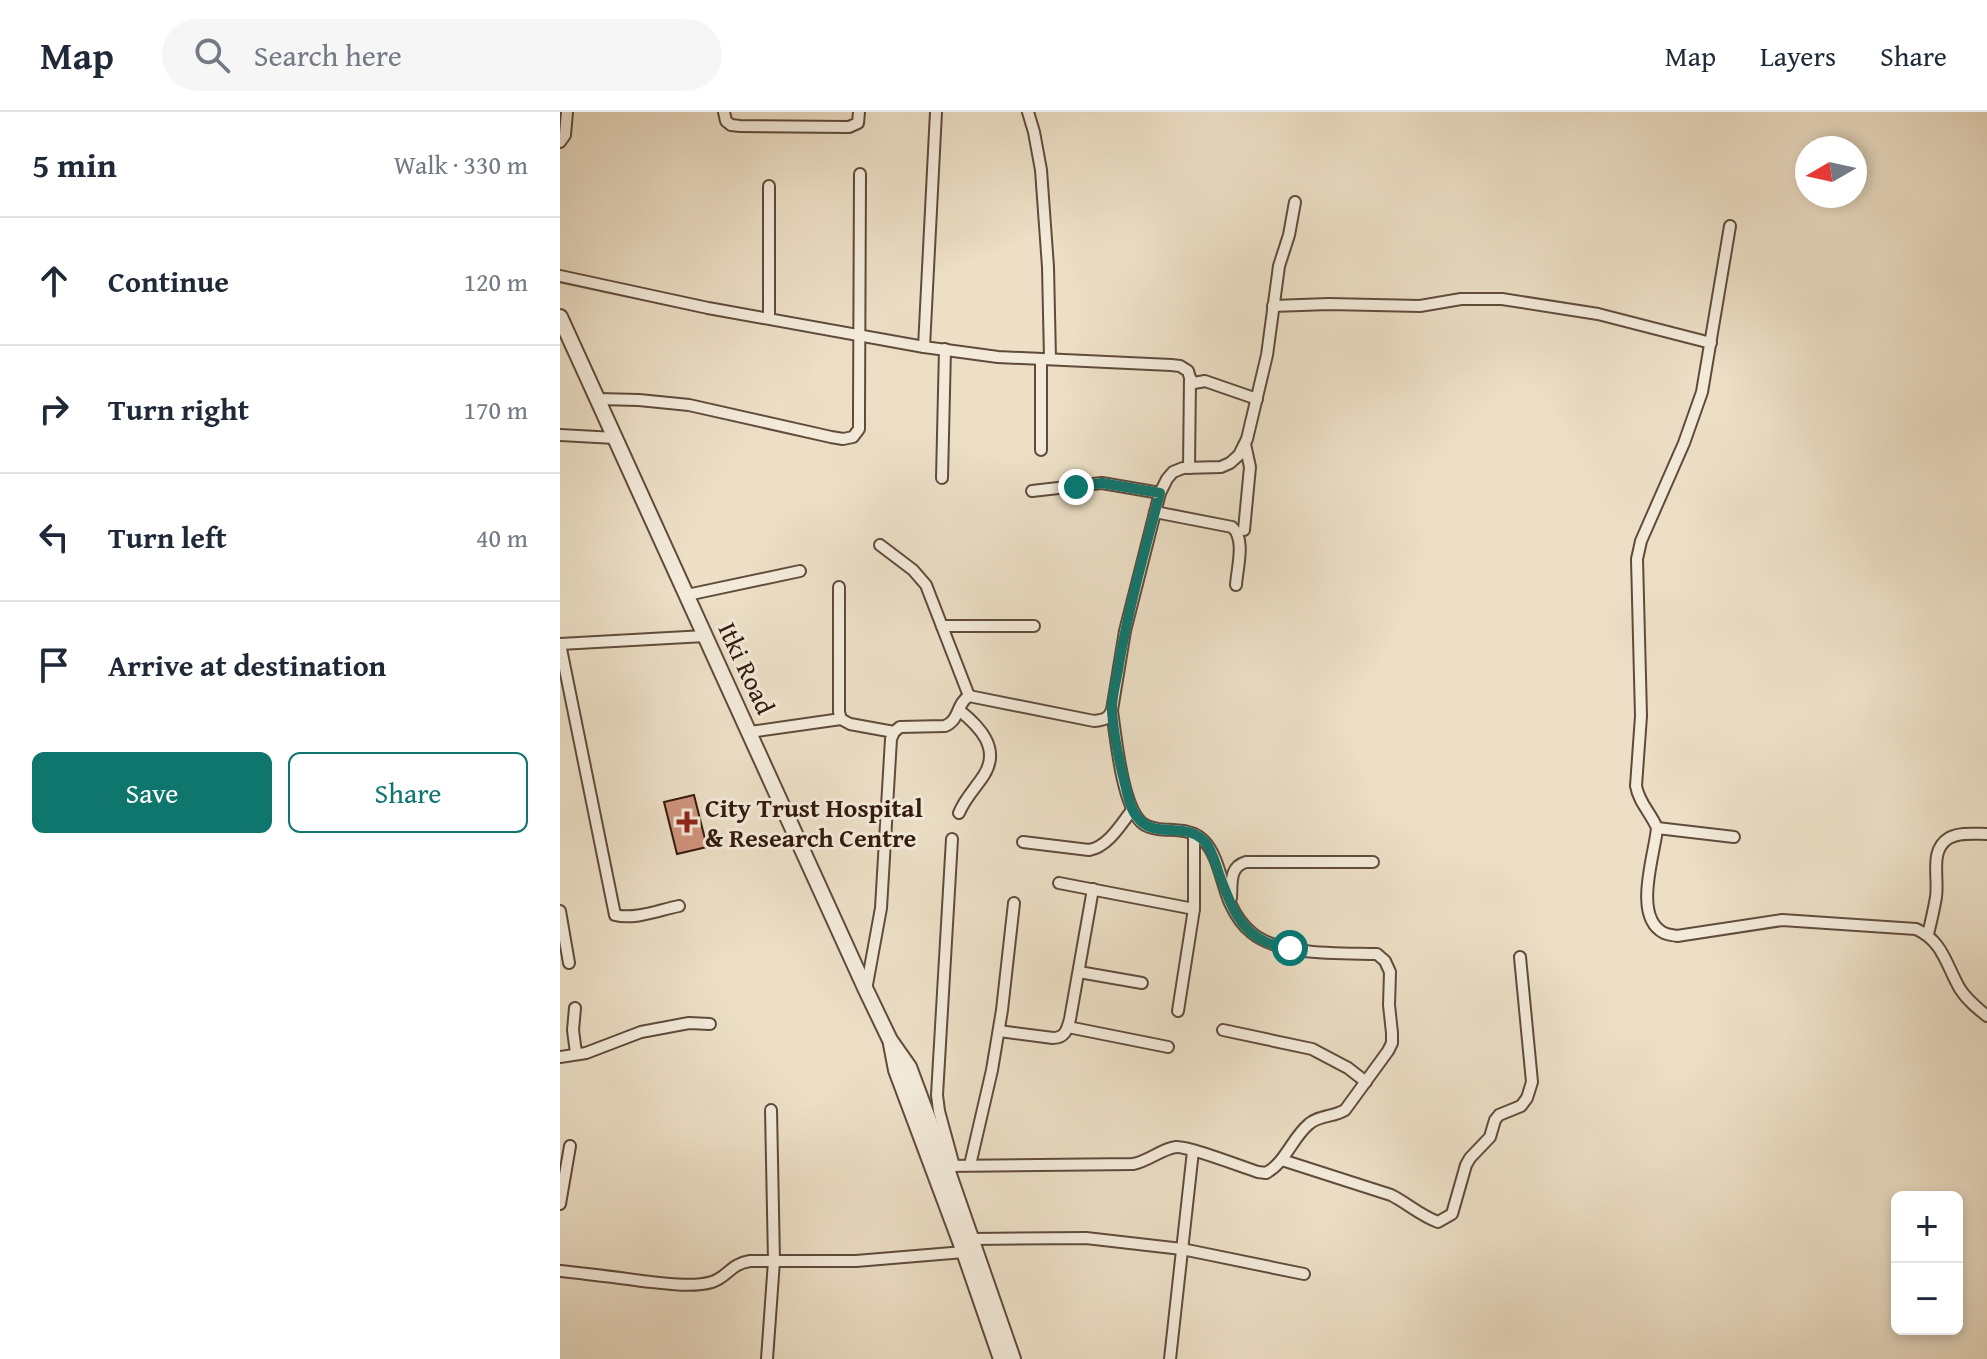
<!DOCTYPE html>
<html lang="en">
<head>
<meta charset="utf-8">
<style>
	:root { --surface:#fff; --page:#f6f6f7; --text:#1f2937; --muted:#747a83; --line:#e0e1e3; --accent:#0f766e }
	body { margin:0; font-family:"Gentium Book Plus",serif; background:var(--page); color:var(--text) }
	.controls { position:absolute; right:24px; bottom:24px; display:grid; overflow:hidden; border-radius:12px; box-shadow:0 4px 12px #0003 }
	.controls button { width:72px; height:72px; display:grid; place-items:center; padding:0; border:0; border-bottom:2px solid var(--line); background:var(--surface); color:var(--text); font:40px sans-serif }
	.compass { position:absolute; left:1235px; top:24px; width:72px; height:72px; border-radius:50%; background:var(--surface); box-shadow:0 4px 12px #0003; rotate:261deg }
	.stop { position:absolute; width:24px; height:24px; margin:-18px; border:6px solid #0f766e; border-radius:50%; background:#fff }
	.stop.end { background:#0f766e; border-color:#fff; box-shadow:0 2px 8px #0008 }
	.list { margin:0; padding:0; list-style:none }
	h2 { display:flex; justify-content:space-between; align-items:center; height:104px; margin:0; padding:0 32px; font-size:34px }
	h2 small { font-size:26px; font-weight:400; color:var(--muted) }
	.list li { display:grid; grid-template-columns:52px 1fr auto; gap:24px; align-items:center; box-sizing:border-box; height:128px; padding:0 32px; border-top:2px solid var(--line) }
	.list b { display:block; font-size:30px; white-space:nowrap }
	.list em { font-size:26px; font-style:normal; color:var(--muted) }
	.actions { display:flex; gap:16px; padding:24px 32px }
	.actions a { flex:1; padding:18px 0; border:2px solid var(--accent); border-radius:12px; text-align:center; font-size:28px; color:var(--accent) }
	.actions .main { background:var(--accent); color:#fff }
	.icon { flex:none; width:44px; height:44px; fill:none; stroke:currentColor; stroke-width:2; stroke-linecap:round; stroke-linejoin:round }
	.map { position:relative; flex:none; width:1427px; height:1247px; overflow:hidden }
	header { display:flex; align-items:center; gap:48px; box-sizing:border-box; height:112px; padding:0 40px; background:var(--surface); border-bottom:2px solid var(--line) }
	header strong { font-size:38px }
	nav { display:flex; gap:44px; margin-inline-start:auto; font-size:28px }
	.search { width:560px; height:72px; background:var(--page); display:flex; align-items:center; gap:20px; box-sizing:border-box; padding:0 28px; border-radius:44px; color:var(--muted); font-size:30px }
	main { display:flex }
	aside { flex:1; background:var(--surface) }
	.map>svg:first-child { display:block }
</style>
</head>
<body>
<header>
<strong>Map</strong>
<div class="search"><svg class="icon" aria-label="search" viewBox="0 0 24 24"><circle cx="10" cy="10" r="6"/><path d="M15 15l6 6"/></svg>Search here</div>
<nav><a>Map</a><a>Layers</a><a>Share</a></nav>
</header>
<main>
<aside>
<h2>5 min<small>Walk · 330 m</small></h2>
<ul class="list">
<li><svg class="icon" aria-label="ahead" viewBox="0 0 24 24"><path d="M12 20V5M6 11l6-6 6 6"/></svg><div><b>Continue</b></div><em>120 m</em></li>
<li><svg class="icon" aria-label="right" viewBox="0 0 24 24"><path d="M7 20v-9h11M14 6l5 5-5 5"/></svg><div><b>Turn right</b></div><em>170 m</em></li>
<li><svg class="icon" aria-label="left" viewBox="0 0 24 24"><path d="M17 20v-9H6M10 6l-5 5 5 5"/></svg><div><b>Turn left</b></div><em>40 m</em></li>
<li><svg class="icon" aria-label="arrive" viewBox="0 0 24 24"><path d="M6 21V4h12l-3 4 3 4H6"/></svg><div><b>Arrive at destination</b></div></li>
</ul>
<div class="actions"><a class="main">Save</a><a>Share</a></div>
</aside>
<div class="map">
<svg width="1427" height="1247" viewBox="0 0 1427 1247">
	<rect width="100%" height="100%" fill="#ecdfc6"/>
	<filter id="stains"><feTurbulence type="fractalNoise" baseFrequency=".0025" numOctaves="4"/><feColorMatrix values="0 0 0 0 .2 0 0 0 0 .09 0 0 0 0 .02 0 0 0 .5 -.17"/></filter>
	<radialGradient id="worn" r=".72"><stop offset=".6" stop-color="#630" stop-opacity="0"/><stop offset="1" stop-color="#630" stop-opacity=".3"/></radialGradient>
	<polygon fill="#d0947d" stroke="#321a0d" stroke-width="2" points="134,683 147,735 117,742 104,690"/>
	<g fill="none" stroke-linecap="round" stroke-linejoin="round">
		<g stroke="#604b3b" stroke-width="14">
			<g id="minor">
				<polyline points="164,0 166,9 171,13 180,14 289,15 298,11 299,0"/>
				<polyline points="468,0 474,20 481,58 488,155 490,247"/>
				<polyline points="0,30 5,23 7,0"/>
				<path d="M1170 114 1142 280 1124 331 1081 429 1077 447 1081 604 1076 674C1079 691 1091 701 1097 716 1095 742 1072 805 1104 821 1108 823 1113 823 1117 824L1222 808 1356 817C1383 829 1386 853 1400 877 1407 888 1417 896 1427 904"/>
				<polyline points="0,164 148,196 364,235 438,245 611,253 620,254 628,259 630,266 629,356"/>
				<polyline points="713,194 769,192 860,194 901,187 942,187 1038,202 1151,231"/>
				<polyline points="209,206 209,74"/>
				<polyline points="364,235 376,0"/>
				<polyline points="630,266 634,271 645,269 697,287"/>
				<polyline points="38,287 79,288 129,293 271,325 283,327 293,325 299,317 299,297 300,62"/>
				<polyline points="0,323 55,326"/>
				<polyline points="481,338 481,247"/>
				<polyline points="382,366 385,237"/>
				<polyline points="472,379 542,371 600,381"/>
				<path d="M595 400 672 415C686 427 677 456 676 473"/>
				<polyline points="684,418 690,355 685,332"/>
				<polyline points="320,433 353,458 366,473 409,584"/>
				<polyline points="279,475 279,600 281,607 290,612 334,620"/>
				<polyline points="127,483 240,459"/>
				<polyline points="382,514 474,514"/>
				<path d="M0 532 55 803C75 808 99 798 119 794"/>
				<polyline points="0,532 145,524"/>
				<path d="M399 598C419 614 441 636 424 663 415 677 405 686 399 701"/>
				<polyline points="190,620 281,607"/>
				<polyline points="1097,716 1174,725"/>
				<polyline points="392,727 377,983 379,999 394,1054"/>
				<path d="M463 730 529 738C548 735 561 712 572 698"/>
				<polyline points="499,771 634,797"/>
				<path d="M671 786C672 771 669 755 686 750H813"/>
				<polyline points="0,799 9,851"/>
				<path d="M1368 822C1371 810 1374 797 1376 785 1379 765 1369 738 1389 726 1400 720 1415 722 1427 722"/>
				<polyline points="519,860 582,871"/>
				<path d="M306 878 321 796 331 627 334 620 340 615 385 614C400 608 396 592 409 584L534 609C544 608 548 607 552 598L565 519 600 381 607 367 613 360 623 356 661 355 670 351 679 343 687 327 707 243 719 154 729 123 735 90"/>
				<polyline points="15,896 13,918 16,941"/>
				<polyline points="618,899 634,797 634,722"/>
				<polyline points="508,915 608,935"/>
				<polyline points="663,918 752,937 788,956 806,970"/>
				<path d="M439 919 493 926C505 926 507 918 510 907L533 777"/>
				<polyline points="0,945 26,941 81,920 129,911 150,912"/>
				<path d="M722 1048 831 1083C847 1091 861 1104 878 1110L892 1102 906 1053 910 1046 930 1025 935 1008 939 1003 961 994 967 986 972 970 960 845"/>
				<polyline points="410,1053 432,958 442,898 454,791"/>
				<path d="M386 1054 573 1052C589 1049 601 1037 616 1035 629 1034 682 1055 698 1060L706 1061C726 1050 732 1026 749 1012 759 1003 774 1005 785 998L828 939 832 931V921L829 893 830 860 825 849 817 842C782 841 719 844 692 821 683 814 675 802 670 791 662 773 658 743 644 729 632 716 614 719 598 717 592 716 586 715 581 710 562 692 556 626 552 599"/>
				<polyline points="0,1092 10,1034"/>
				<polyline points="412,1127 526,1126 622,1137 744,1162"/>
				<path d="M0 1159C27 1162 55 1165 82 1169 102 1171 132 1176 152 1170 168 1165 170 1152 190 1149H296L404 1140"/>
				<polyline points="207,1247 214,1149 211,998"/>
				<polyline points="610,1247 633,1039"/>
			</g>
		</g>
		<g stroke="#604b3b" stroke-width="18">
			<g id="tertiary">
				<polyline points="0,205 306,878 330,928 349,955 386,1054 453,1247"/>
				<polyline points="331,932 336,958 404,1140 441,1247"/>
			</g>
		</g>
		<use href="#minor" stroke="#f3eada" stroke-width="10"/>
		<use href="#tertiary" stroke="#f3eada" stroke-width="14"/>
	</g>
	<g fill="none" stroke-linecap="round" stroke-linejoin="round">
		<path stroke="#0f766e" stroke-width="10" d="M516 375 542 371 600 381C585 438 569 494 559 552 557 568 551 585 552 600 554 624 559 649 565 672 568 684 570 697 578 706 595 729 630 706 648 734 653 743 656 752 659 762 669 788 678 818 706 830 713 833 722 834 730 836"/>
	</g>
	<path fill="#8f2418" stroke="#f3eada" stroke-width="3" d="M123 698h8v8h8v8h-8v8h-8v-8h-8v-8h8z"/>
	<g text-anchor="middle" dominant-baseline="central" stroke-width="6" stroke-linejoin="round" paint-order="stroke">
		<g font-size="26" fill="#321a0d" stroke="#f3eada">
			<text transform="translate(187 556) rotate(65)">Itki Road</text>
		</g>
		<g font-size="26" font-weight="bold" fill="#321a0d" stroke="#f3eada" text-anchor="start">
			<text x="145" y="695">City Trust Hospital<tspan x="145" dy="30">&amp; Research Centre</tspan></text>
		</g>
	</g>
	<rect width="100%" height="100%" filter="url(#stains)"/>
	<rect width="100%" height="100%" fill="url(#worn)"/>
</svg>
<div class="controls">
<button>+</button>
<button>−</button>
</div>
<svg class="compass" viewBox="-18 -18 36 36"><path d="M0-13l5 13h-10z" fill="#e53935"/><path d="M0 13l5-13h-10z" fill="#747a83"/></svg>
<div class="stop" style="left:730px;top:836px"></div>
<div class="stop end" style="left:516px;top:375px"></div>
</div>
</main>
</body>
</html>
